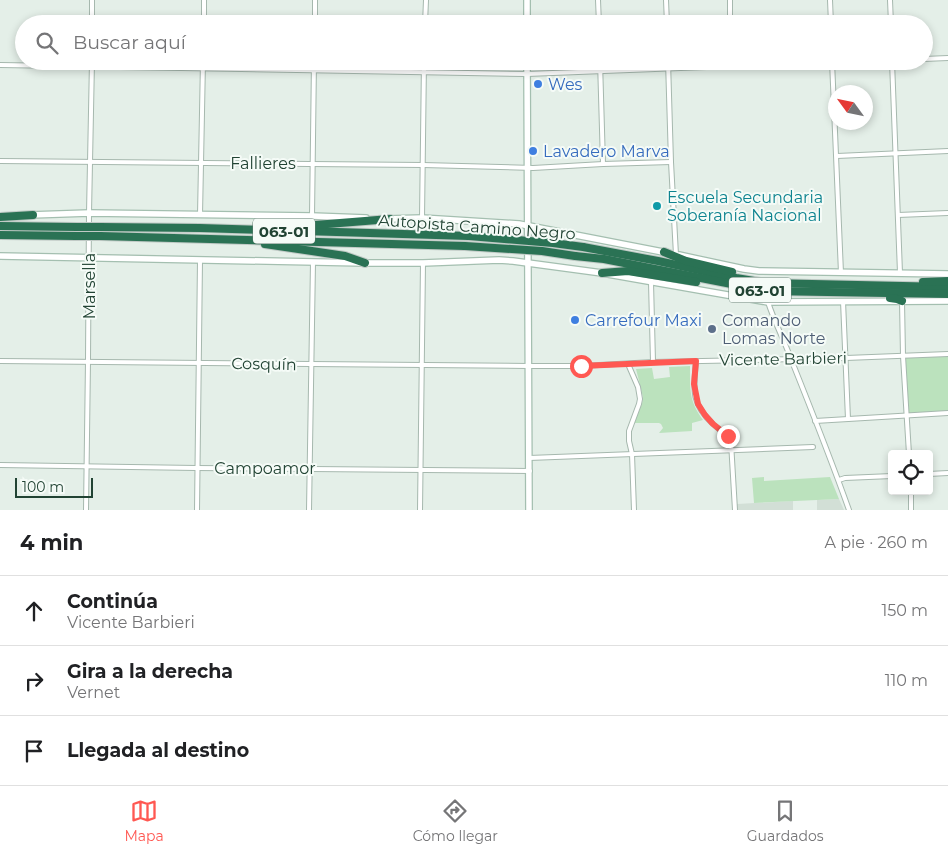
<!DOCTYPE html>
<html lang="es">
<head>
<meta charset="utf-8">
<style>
	:root { --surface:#fff; --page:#f6f6f6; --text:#202124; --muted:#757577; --line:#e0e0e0; --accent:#ff5852 }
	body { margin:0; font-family:Montserrat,sans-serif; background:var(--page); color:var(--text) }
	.controls { position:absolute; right:15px; bottom:15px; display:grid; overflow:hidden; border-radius:5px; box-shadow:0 2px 8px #0003 }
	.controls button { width:45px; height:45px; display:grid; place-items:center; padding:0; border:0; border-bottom:1px solid var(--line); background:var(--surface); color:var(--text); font:25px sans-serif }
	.compass { position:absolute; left:828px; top:85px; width:45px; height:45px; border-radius:50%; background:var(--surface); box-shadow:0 2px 8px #0003; rotate:303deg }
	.scale { position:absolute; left:15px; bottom:12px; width:78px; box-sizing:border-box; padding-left:5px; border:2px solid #214333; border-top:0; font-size:14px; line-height:18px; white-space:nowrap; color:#214333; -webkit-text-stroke:4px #f5fbf7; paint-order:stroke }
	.stop { position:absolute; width:15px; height:15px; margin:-11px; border:4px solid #ff5852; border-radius:50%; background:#fff }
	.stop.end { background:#ff5852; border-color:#fff; box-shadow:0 1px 5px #0008 }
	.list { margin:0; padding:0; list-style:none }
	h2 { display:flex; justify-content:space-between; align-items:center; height:65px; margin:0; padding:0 20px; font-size:21px }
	h2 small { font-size:16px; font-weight:400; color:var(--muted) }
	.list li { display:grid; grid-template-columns:32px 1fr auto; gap:15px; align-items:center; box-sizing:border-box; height:70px; padding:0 20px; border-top:1px solid var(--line) }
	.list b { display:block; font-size:19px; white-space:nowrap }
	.list p { margin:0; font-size:16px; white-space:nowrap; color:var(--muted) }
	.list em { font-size:16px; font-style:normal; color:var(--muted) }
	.icon { flex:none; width:28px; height:28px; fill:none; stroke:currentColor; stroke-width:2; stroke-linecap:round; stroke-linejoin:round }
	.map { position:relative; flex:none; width:948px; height:510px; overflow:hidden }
	.search { position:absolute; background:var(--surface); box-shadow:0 2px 8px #0003; left:15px; right:15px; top:15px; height:55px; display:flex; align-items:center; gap:12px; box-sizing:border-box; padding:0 18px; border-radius:28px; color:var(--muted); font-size:19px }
	.sheet { height:275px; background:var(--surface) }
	nav { display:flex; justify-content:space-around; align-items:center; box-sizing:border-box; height:70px; border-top:1px solid var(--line); background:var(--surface); font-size:14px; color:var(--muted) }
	nav a { display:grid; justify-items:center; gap:2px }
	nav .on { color:var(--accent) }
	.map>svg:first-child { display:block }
</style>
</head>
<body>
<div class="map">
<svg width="948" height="510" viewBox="0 0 948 510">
	<rect width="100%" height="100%" fill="#e4efe8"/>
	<g fill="#d2dfd6">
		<polygon points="839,499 844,510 817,510 817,500"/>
		<polygon points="793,501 793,510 737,510 737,504"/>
	</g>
	<g fill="#bbe2bd">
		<polygon points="948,354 948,413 906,416 903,356"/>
		<path d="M690 366C690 390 689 401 703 420L692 423V431L659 433 663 428 661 424 659 423H634L642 404 643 397 636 369 652 368 654 379 670 377 669 367Z"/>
		<polygon points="764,477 764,481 830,477 839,499 754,503 752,478"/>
	</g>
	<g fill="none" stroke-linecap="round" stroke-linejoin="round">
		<g stroke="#a6b8ae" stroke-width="6">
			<g id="street">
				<polyline points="598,0 599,24"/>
				<polyline points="666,0 667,24"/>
				<polyline points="730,0 730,24"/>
				<polyline points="830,0 831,24"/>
				<polyline points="890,0 891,24"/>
				<polyline points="92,24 92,0"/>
				<polyline points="204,24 204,0"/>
				<polyline points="315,24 315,0"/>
				<polyline points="425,24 426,0"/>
				<polyline points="924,59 948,58"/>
				<polyline points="600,61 603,164"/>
				<polyline points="668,61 671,162 676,255"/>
				<polyline points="832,61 841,273"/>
				<polyline points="892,61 900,273"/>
				<polyline points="0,65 527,74 861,61"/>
				<polyline points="837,156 948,151"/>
				<polyline points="0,161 423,165 533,168 603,164 671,162"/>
				<polyline points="200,215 203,61"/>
				<polyline points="898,215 948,213"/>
				<polyline points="312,216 314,61"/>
				<polyline points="422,218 424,61"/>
				<polyline points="651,282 653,362"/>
				<polyline points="843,301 848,419"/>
				<polyline points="902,301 903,356 909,454"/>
				<path d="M768 302C774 321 784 340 791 359 811 409 831 459 849 510"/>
				<polyline points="0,361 529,366 581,366 653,362 846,358 948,354"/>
				<path d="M696 361C694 388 690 402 712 423 719 430 726 433 731 442L735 510"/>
				<polyline points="628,364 638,387 640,399 639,404 629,431 629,441 632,454 634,510"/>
				<polyline points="815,421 948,413"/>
				<polyline points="529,458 813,447"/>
				<polyline points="0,465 196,468 530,471"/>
				<polyline points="929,474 948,473"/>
				<polyline points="839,480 845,478 892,476"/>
				<polyline points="911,491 911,510"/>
				<polyline points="86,510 88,361 89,213 92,61"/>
				<polyline points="197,510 200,260"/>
				<polyline points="309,510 313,262"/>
				<polyline points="420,510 423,263"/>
			</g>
		</g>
		<g stroke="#a4bfb0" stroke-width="8">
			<g id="secondary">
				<polyline points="527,0 527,24"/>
				<polyline points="527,61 529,510"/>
				<polyline points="30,215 89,213 312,216 366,218"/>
				<polyline points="387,219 422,218 519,224 668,253"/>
				<polyline points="679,255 744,269 759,271 948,274"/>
				<polyline points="0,256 365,263 423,263 499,260 513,261 602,273 756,300 768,302 948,301"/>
			</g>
		</g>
		<g stroke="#c1cac6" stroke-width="10">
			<g id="highway">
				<polyline points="0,217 33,215"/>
				<polyline points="0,226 77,227"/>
				<polyline points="100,227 200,228 469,236"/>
				<polyline points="290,227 390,219"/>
				<polyline points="0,235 76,236"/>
				<polyline points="100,236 465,246"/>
				<polyline points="265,244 345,256 365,263"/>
				<polyline points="583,247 658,261 736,278 767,283 948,287"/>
				<polyline points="664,252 686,261 732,272"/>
				<polyline points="575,256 604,259 767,291 948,294"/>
				<polyline points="602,273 628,271 696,282"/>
				<polyline points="923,282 948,281"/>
				<polyline points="890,298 897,299 902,301"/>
			</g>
		</g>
		<use href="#street" stroke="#fff" stroke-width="4"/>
		<use href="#secondary" stroke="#fff" stroke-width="5.5"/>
		<use href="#highway" stroke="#2a7254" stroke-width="8"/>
		<g stroke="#c1cac6" stroke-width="10" stroke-linecap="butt">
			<g id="highway-bridge">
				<polyline points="77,227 100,227"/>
				<polyline points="76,236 100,236"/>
				<polyline points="469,236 553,243 583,247"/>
				<polyline points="465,246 542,251 575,256"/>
			</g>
		</g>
		<use href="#highway-bridge" stroke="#2a7254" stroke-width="8"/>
	</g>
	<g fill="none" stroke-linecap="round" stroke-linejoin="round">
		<polyline stroke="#ff5852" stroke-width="6" points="581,366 696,361 694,384 698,404 705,415 713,424 728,436"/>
	</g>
	<g fill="#3f7fe0" stroke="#f5fbf7" stroke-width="2">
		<circle cx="538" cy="84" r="5"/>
		<circle cx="533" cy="151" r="5"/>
		<circle cx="575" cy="320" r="5"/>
	</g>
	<circle fill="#0f9aa8" stroke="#f5fbf7" stroke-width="2" cx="657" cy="206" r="5"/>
	<circle fill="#5c6f8a" stroke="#f5fbf7" stroke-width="2" cx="712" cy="329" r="5"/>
	<g text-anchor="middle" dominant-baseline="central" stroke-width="4" stroke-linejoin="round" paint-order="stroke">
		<g fill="#f5fbf7" stroke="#617a6e" stroke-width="1">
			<rect x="253" y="218.5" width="62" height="25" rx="4"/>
			<rect x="729" y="277.5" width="62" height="25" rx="4"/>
		</g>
		<g font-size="15" font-weight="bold" fill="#214333">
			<text x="284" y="231">063-01</text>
			<text x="760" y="290">063-01</text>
		</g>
		<g font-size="16" fill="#366cbe" stroke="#f5fbf7" text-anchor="start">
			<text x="548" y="84">Wes</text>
			<text x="543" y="151">Lavadero Marva</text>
			<text x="585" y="320">Carrefour Maxi</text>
		</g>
		<g font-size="16" fill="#214333" stroke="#f5fbf7">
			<text x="263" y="163">Fallieres</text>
			<text transform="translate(477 227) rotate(4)">Autopista Camino Negro</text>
			<text transform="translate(89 286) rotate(-90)">Marsella</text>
			<text transform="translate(783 359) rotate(-1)">Vicente Barbieri</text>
			<text transform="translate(264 364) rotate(1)">Cosquín</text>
			<text x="265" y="468">Campoamor</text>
		</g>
		<g font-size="16" fill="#0d838f" stroke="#f5fbf7" text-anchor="start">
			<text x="667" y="197">Escuela Secundaria<tspan x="667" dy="18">Soberanía Nacional</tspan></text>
		</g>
		<g font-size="16" fill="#4e5e75" stroke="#f5fbf7" text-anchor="start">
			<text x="722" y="320">Comando<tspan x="722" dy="18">Lomas Norte</tspan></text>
		</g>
	</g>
</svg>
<div class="controls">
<button><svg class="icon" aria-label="locate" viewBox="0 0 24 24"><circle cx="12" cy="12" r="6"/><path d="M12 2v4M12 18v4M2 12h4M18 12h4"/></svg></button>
</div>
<svg class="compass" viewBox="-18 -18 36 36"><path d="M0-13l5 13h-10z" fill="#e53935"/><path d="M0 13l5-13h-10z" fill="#757577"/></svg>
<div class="scale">100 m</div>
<div class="stop" style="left:581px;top:366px"></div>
<div class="stop end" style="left:728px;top:436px"></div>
<div class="search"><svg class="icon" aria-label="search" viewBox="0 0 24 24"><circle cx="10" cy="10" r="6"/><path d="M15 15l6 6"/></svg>Buscar aquí</div>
</div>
<section class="sheet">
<h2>4 min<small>A pie · 260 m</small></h2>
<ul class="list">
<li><svg class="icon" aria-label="ahead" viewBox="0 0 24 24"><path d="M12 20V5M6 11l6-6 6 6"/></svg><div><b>Continúa</b><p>Vicente Barbieri</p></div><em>150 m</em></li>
<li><svg class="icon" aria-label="right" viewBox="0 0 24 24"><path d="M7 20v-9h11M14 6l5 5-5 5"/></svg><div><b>Gira a la derecha</b><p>Vernet</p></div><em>110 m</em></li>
<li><svg class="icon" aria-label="arrive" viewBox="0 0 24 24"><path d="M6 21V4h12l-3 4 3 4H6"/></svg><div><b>Llegada al destino</b></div></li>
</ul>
</section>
<nav>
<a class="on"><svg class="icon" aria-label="map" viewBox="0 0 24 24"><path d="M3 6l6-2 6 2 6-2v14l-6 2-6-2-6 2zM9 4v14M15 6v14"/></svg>Mapa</a>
<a><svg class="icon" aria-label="directions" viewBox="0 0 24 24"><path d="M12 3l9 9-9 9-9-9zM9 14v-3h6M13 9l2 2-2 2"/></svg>Cómo llegar</a>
<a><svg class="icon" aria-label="saved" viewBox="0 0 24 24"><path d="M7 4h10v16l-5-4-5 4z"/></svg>Guardados</a>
</nav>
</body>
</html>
